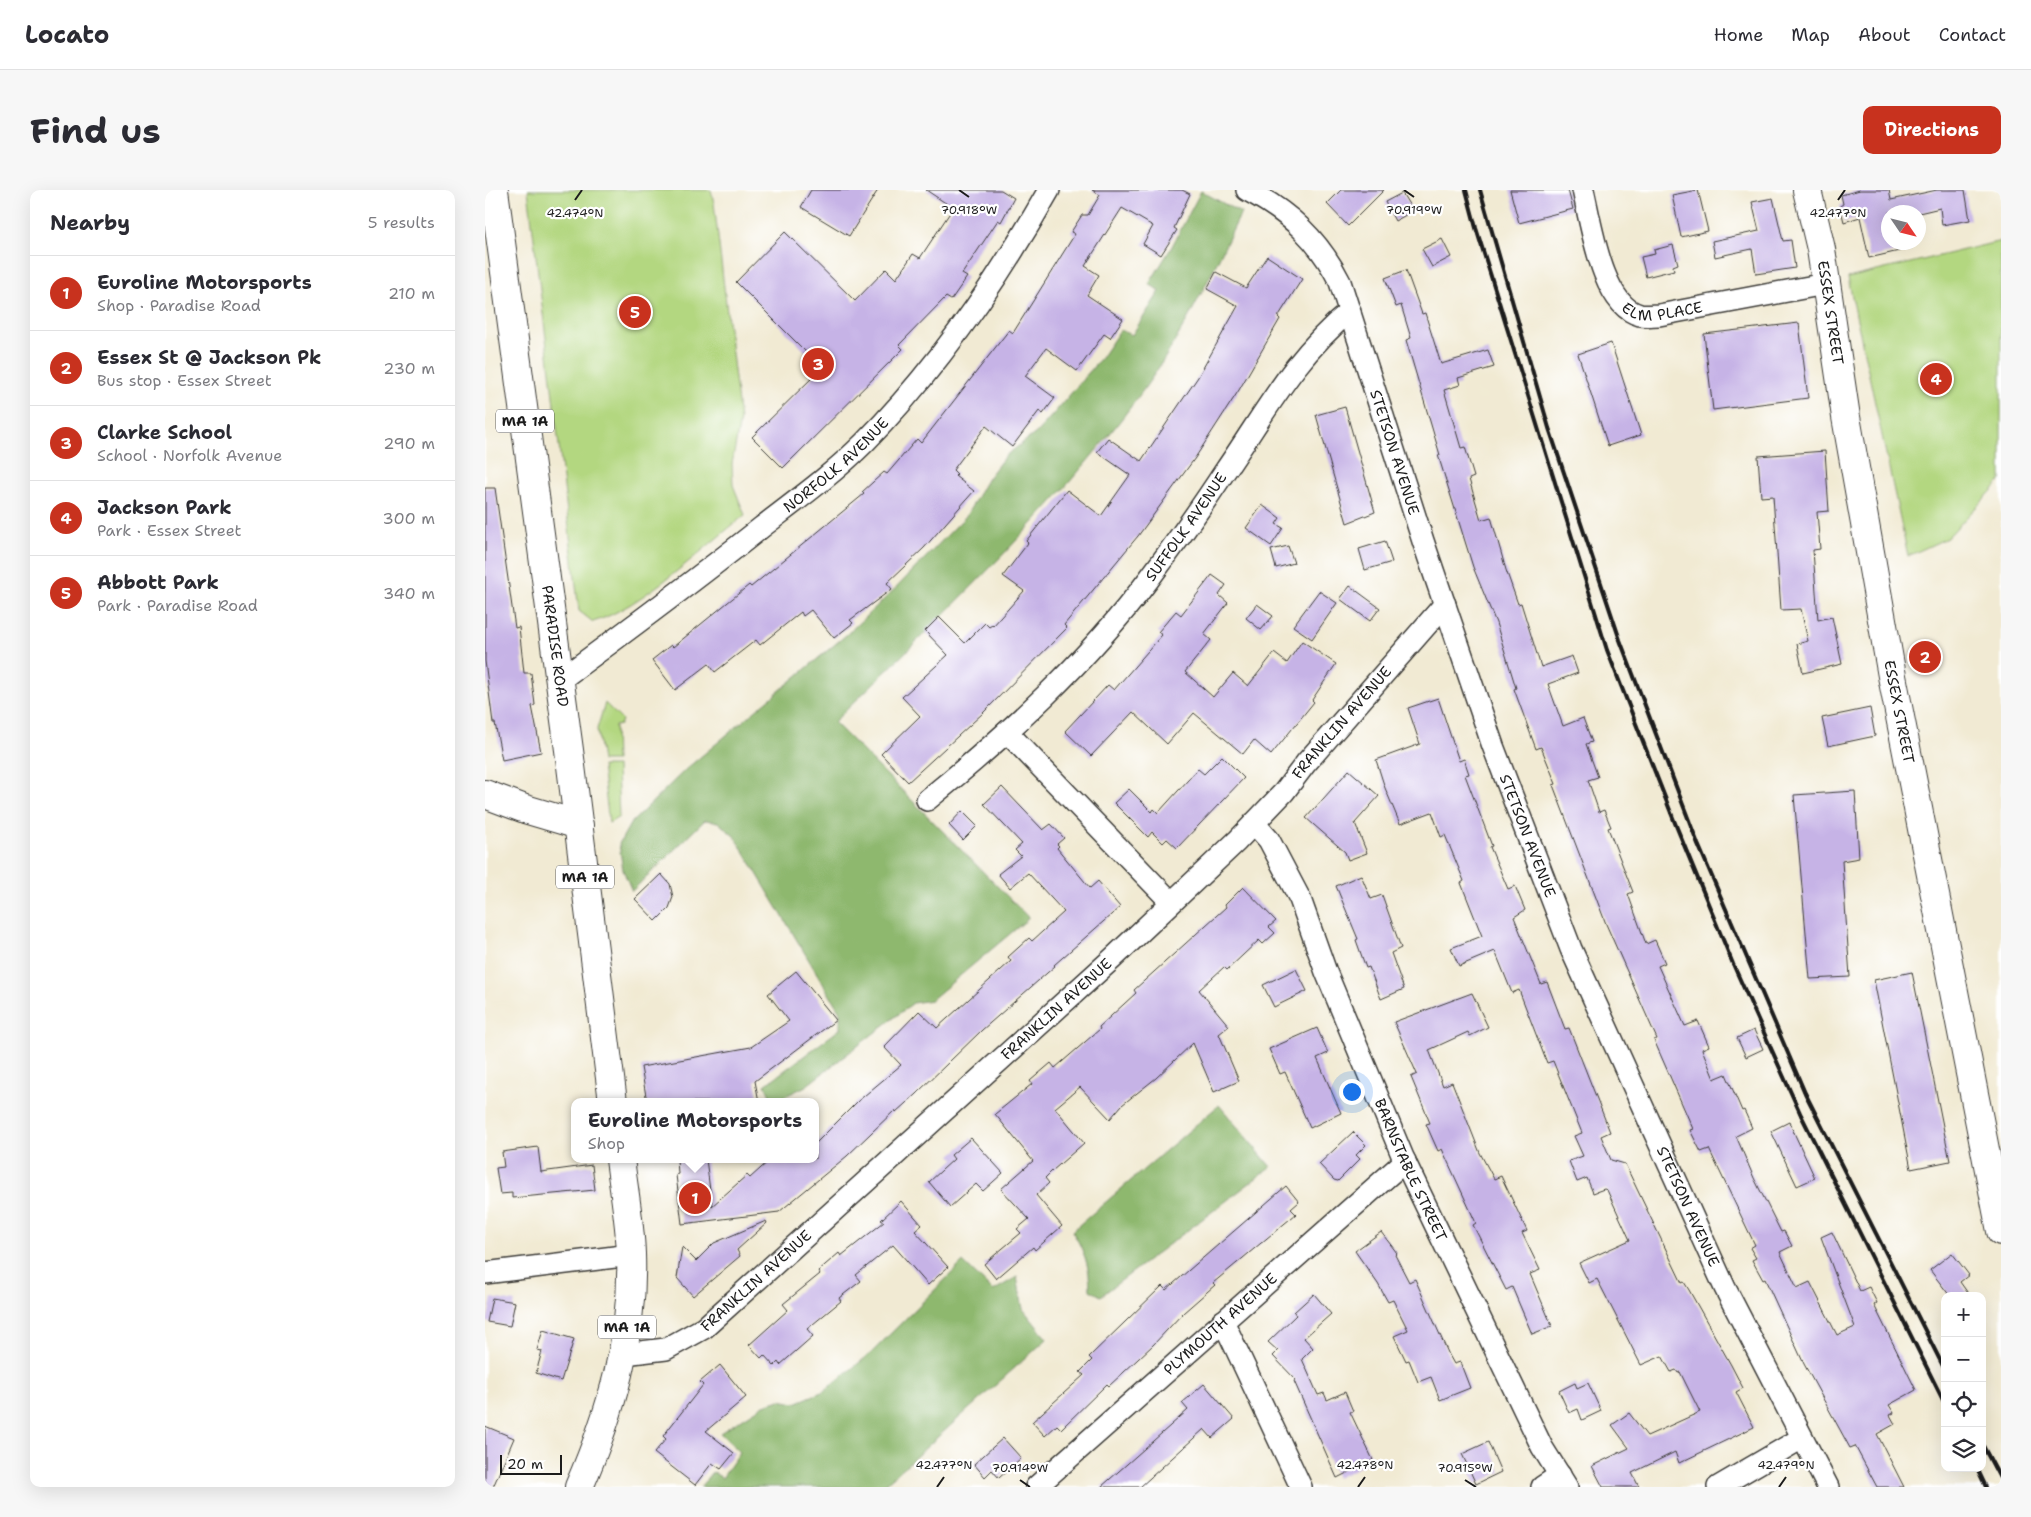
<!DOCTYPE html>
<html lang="en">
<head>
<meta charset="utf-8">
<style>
	:root { --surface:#fff; --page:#f7f7f7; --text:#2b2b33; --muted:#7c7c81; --line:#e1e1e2; --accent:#c8321e }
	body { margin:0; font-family:"Shantell Sans",sans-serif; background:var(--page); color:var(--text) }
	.controls { position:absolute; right:15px; bottom:15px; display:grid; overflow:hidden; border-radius:10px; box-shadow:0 5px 20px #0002 }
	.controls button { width:45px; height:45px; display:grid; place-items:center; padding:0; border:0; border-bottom:1px solid var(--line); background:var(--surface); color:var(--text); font:25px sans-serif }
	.compass { position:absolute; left:1396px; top:15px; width:45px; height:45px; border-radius:50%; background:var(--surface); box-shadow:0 5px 20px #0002; rotate:125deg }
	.scale { position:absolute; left:15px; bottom:12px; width:62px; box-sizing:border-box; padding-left:5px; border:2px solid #1c1c1c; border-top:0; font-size:14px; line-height:18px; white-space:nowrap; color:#1c1c1c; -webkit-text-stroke:4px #fff; paint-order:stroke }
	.you { position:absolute; left:866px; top:901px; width:18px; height:18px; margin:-12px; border:4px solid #fff; border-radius:50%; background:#1a73e8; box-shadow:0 0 0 8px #1a73e833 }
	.badge { display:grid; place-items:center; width:32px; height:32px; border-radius:50%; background:var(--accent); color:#fff; font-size:16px; font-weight:700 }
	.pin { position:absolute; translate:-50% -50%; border:2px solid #fff; box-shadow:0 1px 5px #0006 }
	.popup { position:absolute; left:86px; top:908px; width:248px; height:65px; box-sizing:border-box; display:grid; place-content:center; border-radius:10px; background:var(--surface); filter:drop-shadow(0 1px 4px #0005); font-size:16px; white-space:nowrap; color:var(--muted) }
	.popup b { font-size:19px; color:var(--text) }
	.popup::after { content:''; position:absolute; left:50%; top:100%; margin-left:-10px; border:10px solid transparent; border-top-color:var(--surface) }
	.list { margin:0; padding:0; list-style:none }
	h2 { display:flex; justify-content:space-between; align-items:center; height:65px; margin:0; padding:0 20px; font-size:21px }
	h2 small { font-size:16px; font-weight:400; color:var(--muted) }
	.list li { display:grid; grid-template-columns:32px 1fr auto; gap:15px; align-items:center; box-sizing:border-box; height:75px; padding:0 20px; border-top:1px solid var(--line) }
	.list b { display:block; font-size:19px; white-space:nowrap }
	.list p { margin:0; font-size:16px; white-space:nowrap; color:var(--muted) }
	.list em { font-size:16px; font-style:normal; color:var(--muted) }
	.icon { flex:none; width:28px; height:28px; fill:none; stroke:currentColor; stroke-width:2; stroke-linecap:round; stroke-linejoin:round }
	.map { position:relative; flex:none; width:1516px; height:1297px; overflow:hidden; border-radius:10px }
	header { display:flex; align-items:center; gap:30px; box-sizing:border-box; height:70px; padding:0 25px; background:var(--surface); border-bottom:1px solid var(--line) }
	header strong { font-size:24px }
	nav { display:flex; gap:28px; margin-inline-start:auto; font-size:18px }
	.intro { display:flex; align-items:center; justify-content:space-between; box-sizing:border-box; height:120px; padding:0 30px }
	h1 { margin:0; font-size:35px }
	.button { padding:12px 22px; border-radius:10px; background:var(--accent); color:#fff; font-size:18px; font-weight:700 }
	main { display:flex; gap:30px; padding:0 30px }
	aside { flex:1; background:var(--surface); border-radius:10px; box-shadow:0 5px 20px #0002 }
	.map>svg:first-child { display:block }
</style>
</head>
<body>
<header>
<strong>Locato</strong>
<nav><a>Home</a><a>Map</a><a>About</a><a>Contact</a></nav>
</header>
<div class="intro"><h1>Find us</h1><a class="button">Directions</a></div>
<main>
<aside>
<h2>Nearby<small>5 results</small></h2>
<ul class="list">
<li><span class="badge">1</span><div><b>Euroline Motorsports</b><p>Shop · Paradise Road</p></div><em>210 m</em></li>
<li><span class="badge">2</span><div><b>Essex St @ Jackson Pk</b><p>Bus stop · Essex Street</p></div><em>230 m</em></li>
<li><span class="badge">3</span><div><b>Clarke School</b><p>School · Norfolk Avenue</p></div><em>290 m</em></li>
<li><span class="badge">4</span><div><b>Jackson Park</b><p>Park · Essex Street</p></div><em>300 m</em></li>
<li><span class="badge">5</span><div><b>Abbott Park</b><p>Park · Paradise Road</p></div><em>340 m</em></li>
</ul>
</aside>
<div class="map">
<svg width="1516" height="1297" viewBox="0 0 1516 1297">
	<rect width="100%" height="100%" fill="#fff"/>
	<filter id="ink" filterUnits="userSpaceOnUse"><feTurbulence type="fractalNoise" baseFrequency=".02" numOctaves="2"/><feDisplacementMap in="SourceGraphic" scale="10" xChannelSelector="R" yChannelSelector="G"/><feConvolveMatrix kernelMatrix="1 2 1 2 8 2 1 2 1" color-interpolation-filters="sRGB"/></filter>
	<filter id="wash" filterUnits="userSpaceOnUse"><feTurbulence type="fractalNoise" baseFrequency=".0096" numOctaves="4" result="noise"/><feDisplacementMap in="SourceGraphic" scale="20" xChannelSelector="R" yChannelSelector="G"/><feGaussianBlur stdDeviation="1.12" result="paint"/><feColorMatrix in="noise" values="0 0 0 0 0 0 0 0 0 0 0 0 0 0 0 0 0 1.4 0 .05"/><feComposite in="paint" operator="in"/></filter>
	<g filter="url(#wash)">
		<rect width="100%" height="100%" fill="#f1ead3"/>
		<g fill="#b3d780" stroke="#687a4e">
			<path d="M43 0H226L229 13 255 230 247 274 248 295 260 325C218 358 157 417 108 432L94 421Z"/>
			<polygon points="1516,51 1516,291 1462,348 1423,366 1363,88"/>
			<polygon points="120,513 137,530 135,535 130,536 131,571 117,571 112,539"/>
			<polygon points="117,576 132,576 134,627 124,633"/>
		</g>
		<g fill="#8eb86e" stroke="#556a45">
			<path d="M716 1 756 23C725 87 694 153 651 210 563 328 454 429 349 532L544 728 446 810 428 813 321 896 288 912 280 895 355 839V822L250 647 233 632 220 630 147 701 138 680 134 654 145 634 201 579 361 445 412 397 481 326 503 288 520 266 551 243 571 221 616 168 635 140 647 145 675 101 664 94 686 58Z"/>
			<path d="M734 915 786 977 616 1106 605 1100C605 1077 599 1060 587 1041Z"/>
			<polygon points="478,1072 508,1101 532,1087 538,1119 562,1149 397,1297 215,1297 228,1282 237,1288 255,1262 235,1243 279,1215 295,1210 310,1213 339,1201 385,1164"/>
		</g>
		<g id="blocks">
			<g fill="#c6b3e6">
				<polygon points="326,0 393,0 364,46 316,17"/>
				<polygon points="441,0 516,0 529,8 516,32 513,30 477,84 482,87 466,110 461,107 414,155 418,159 298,278 267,247 337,178 251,92 300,42 370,111 401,79 411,89 428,64 435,68 468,18"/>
				<polygon points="607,0 697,0 705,4 689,38 692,40 676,65 658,54 668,36 637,18 600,76 614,85 602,105 638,129 625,148 619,144 592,181 561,158 540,186 570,208 558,224 554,221 527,257 501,236 468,280 472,284 470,286 489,301 439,358 402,393 407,399 365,430 368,433 349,448 326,420 318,426 316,422 275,455 271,450 230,482 224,474 190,500 167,470 186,455 188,457 264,395 266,397 379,304 377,302 399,282 402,284 432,249 436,253 524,140 528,143 590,44 586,42 597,25 603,25 615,5"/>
				<polygon points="856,0 899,0 863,36 842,14"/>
				<polygon points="1025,0 1083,0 1088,19 1034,33"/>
				<polygon points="1213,0 1223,41 1196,47 1187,5"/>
				<polygon points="1375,0 1404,0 1406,10 1452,0 1480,0 1485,30 1457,35 1455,18 1434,23 1404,22 1404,52 1426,52 1427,58 1384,68 1375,27 1359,32 1355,16 1358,14 1356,5"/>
				<polygon points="917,3 928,21 910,31 900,12"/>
				<polygon points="1288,8 1298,51 1306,50 1310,78 1271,84 1267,59 1230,67 1227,51 1274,41 1267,12"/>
				<polygon points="957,49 966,67 947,77 937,59"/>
				<polygon points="1188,55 1193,74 1188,76 1189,80 1161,87 1156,67 1170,64 1169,60"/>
				<polygon points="782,66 817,89 793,127 795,129 754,200 710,268 653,346 579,435 582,438 498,523 423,592 396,564 435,526 417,507 463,465 440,441 454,427 480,453 500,433 504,437 507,435 508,436 539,401 518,386 543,353 541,351 582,300 616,326 645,285 612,262 623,248 656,271 713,187 753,116 722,99 731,82 761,98"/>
				<polygon points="921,80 937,124 940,123 956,174 1003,160 1009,177 973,188 975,195 959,200 976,258 980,257 989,287 984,289 996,330 1006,327 1021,380 1033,414 1036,413 1056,477 1087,466 1093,483 1063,494 1078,536 1098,528 1107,552 1101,554 1113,587 1103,590 1114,622 1119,620 1126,637 1123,638 1148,702 1143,704 1161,754 1170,750 1180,773 1173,776 1200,836 1213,831 1224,856 1217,859 1229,889 1241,884 1257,921 1259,920 1267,938 1251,946 1269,988 1296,1042 1299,1041 1307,1056 1295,1062 1312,1098 1325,1092 1352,1145 1370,1137 1336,1047 1347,1042 1375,1101 1384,1097 1392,1113 1389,1115 1431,1200 1404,1215 1409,1223 1405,1225 1410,1234 1392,1244 1419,1297 1392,1297 1370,1256 1365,1258 1319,1174 1280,1089 1278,1090 1267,1070 1271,1068 1265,1058 1270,1055 1224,959 1216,962 1205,940 1208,939 1169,850 1172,849 1121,734 1068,595 1071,594 1056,557 1051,559 1029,499 1031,498 1011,433 988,377 953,265 955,265 921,150 926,148 916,115 911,117 900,88"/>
				<polygon points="1314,133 1323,208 1228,220 1219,144"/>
				<polygon points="1126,153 1156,245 1123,256 1093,164"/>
				<polygon points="860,217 890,322 862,333 831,225"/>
				<polygon points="1340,261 1344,321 1332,322 1335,359 1328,360 1333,430 1347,427 1357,474 1318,483 1312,454 1323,451 1316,419 1296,420 1288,306 1276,307 1273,266"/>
				<polygon points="0,298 10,298 30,438 34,437 39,483 46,483 50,515 47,516 56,562 17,570 10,533 8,533 0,471"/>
				<polygon points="777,315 795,328 791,334 798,338 786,356 761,338"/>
				<polygon points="900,351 907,372 880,380 874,359"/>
				<polygon points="803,356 809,373 791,378 786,360"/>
				<polygon points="727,385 741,395 734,405 743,413 719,444 726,450 700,482 728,507 748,483 763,496 789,463 802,473 817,451 851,474 827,510 829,512 786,565 769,550 758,564 709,523 682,554 648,522 606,566 580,541 623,495 629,500 677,445 673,442 691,421 696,425"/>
				<polygon points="865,396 895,418 885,431 855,409"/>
				<polygon points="834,401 852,413 827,449 808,436"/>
				<polygon points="772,414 788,426 776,440 761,428"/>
				<polygon points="953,508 974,571 979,569 984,584 980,585 1007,656 1005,657 1023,699 1030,696 1040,720 1029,727 1056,794 1062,792 1080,839 1084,838 1125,942 1116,946 1126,970 1140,974 1197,1093 1199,1092 1204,1100 1246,1175 1258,1198 1251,1202 1269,1237 1194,1273 1190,1262 1147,1283 1154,1297 1118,1297 1107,1276 1144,1258 1127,1235 1144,1223 1162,1246 1215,1222 1195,1182 1193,1183 1191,1180 1186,1182 1177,1166 1156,1175 1112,1089 1104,1093 1094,1073 1145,1050 1122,1000 1119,999 1108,1003 1102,988 1092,992 1084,971 1098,966 1089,946 1097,943 1068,871 1062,873 1034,800 1027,803 1010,761 974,776 966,758 997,746 976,693 979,691 960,645 956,647 947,622 915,634 900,598 891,570 935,554 923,518"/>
				<polygon points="1385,518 1390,546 1343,556 1337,528"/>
				<polygon points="737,566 759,588 692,658 682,649 678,653 667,642 663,647 629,613 644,599 667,622 669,619 673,623 713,579 719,584"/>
				<polygon points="864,580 894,606 870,633 882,663 863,670 860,662 821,628"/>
				<polygon points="517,597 558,640 566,634 579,648 572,654 574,656 572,658 605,698 613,691 635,717 569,775 570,776 497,840 431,904 411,922 410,920 362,966 294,1022 197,1034 191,985 193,984 192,969 221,969 227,1016 262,985 265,988 286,969 330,969 330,954 373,911 416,875 399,857 434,821 452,838 526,771 523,767 544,748 547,751 579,722 543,683 525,698 513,684 536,666 530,660 537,654 499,614"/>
				<polygon points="1370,601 1374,668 1357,671 1365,787 1325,789 1309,605"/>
				<polygon points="477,621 492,636 478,650 464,635"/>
				<polygon points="176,684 185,694 188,707 184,718 171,731 150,709"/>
				<polygon points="876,685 886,709 897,705 916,758 906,763 919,799 896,809 884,777 881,778 871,750 873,749 851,696"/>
				<polygon points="758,697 791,731 784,737 790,743 778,754 774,750 742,780 739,777 714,800 744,836 734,844 754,891 729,902 708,853 671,888 637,915 625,929 595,897 570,918 599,953 567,981 560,988 564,993 551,1005 577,1036 550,1060 548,1057 511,1089 499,1074 536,1043 532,1039 544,1029 516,999 548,971 510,924 547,894 545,891 566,873 570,878 615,839 614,837 651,803 649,800 741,717 740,715"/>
				<polygon points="811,779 822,801 789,817 778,795"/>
				<polygon points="311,781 351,830 270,891 274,912 162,912 156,877 266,857 304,831 283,804"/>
				<polygon points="1427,782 1465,971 1426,979 1389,790"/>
				<polygon points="987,803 1003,837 985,846 983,842 944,860 958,896 967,892 995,963 1009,989 1016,986 1042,1041 1037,1043 1055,1080 1045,1084 1067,1136 1047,1144 1027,1097 1021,1100 988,1035 991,1033 957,959 953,961 941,934 945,933 926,887 932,884 909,832"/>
				<polygon points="832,838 843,863 832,868 856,923 825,938 800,882 795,884 784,859"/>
				<polygon points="1269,840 1278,859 1261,867 1252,848"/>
				<polygon points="1304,932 1330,988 1312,996 1286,941"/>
				<polygon points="868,942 881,955 871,965 875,969 853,991 849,990 834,974"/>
				<polygon points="486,948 518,983 498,1001 491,994 465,1017 444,992 469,969 466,965"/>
				<polygon points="53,957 56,982 107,975 110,1000 27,1008 27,1003 15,1004 11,978 19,977 17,962"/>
				<polygon points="801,996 814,1012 806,1019 811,1024 728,1093 730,1095 698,1123 668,1155 624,1196 622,1194 576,1239 572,1235 560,1246 547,1232 599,1185 595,1182 607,1170 604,1167 677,1096 681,1100"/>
				<polygon points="416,1011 437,1035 430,1041 463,1077 443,1095 408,1055 371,1085 376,1091 354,1108 356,1111 322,1139 328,1146 295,1175 293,1172 289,1176 279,1165 276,1168 264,1155 303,1120 298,1114 335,1084 333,1081 354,1063 356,1066 399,1032 396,1030"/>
				<polygon points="281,1031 282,1033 252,1060 255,1066 208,1106 192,1088 197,1057 211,1071 229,1053"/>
				<polygon points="896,1042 912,1063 910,1065 924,1092 930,1089 964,1165 969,1174 975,1172 985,1198 955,1210 946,1187 933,1192 924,1170 921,1171 909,1146 923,1140 908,1110 903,1112 893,1094 870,1061"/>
				<polygon points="1467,1063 1484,1085 1475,1092 1485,1106 1465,1106 1445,1080"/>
				<polygon points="829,1104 846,1124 819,1148 828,1158 817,1169 833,1205 839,1203 842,1210 860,1202 868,1221 865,1222 888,1270 852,1288 809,1191 811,1190 788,1166 793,1161 783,1152 811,1125 809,1122"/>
				<polygon points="7,1108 30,1112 25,1136 2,1132"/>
				<polygon points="58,1140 89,1149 76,1191 51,1183 57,1161 52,1160"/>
				<polygon points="235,1175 261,1207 221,1241 249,1263 236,1279 227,1273 210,1295 169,1263 181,1249 178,1246 218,1195 215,1192"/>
				<polygon points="1090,1193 1092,1198 1103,1193 1116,1221 1097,1230 1093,1219 1084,1223 1074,1201"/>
				<polygon points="719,1194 749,1229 727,1248 719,1239 655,1297 616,1297 703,1220 697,1213"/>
				<polygon points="0,1236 29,1248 8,1297 0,1297"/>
				<polygon points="518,1248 536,1268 514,1288 507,1280 500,1287 489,1274"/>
				<polygon points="1003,1252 1016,1282 991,1294 977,1264"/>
			</g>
		</g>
	</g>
	<g filter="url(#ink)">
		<use href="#blocks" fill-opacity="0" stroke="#3c3b37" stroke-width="1"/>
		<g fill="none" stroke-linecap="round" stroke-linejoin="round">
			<g stroke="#3c3b37" stroke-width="24">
				<g id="street">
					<path id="s1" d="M762 0C804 22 834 50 855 92L938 351 1008 556 1086 759 1240 1098 1343 1297"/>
					<path id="s2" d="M1098 0C1106 33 1117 116 1155 125 1161 126 1168 125 1174 125L1340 94"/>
					<path id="s3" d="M75 490C143 440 211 390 277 337 312 310 348 284 379 253 453 178 512 92 564 0"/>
					<polyline points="522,542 686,712"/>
					<path id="s4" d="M442 610C522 545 601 473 664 389 690 354 716 318 740 281 781 222 808 168 865 121"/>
					<path id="s5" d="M769 633 784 650 815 709 841 782 920 972 1057 1257 1082 1297"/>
					<polyline points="0,1083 146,1065"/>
					<polyline points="738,1131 816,1297"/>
					<path id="s6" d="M139 1164 181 1159 219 1138 627 769 752 651 799 602 821 573 960 414"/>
					<path id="s7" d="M551 1297 920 971"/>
					<polyline points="1057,1297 1075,1285"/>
					<polyline points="1233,1297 1317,1248"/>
				</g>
			</g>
			<g stroke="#3c3b37" stroke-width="30">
				<g id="secondary">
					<path id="s8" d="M1322 0 1336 59 1361 227 1407 486 1516 1041"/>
					<polyline points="0,604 40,619 94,635"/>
				</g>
			</g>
			<g stroke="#3c3b37" stroke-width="30">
				<g id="highway">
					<path id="s9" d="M9 0 84 560 128 912"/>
					<path d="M94 1297C126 1223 149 1146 146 1064 145 1033 139 1001 135 969"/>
				</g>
			</g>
			<use href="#street" stroke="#fff" stroke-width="21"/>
			<use href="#secondary" stroke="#fff" stroke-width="28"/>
			<use href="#highway" stroke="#fff" stroke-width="28"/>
			<g stroke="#1c1c1c" stroke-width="4">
				<polyline points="981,0 991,38 1122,460 1192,638 1248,774 1316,925 1460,1214"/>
				<polyline points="995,0 1064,238 1135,450 1213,654 1320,903 1460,1180"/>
				<polyline points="1497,1254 1516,1290"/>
				<polyline points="1492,1278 1501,1297"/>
			</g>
		</g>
	</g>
	<path fill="none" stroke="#1c1c1c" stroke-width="2" d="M474 0 484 7M919 0 929 7M90 10 97 0M1353 10 1360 0M535 1290 545 1297M980 1290 991 1297M452 1297 459 1287M873 1297 880 1287M1294 1297 1301 1287"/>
	<g text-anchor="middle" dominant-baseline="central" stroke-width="4.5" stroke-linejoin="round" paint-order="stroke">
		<g fill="#fff" stroke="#606060" stroke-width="1">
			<rect x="11" y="219.5" width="58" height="23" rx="4"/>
			<rect x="71" y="675.5" width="58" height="23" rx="4"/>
			<rect x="113" y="1125.5" width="58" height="23" rx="4"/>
		</g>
		<g font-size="14" font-weight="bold" fill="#1c1c1c">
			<text x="40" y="231">MA 1A</text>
			<text x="100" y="687">MA 1A</text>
			<text x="142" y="1137">MA 1A</text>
		</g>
		<g font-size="15" fill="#1c1c1c" stroke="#fff">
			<text stroke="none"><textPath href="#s2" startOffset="165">ELM PLACE</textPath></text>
			<text stroke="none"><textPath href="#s8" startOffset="125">ESSEX STREET</textPath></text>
			<text stroke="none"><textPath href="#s1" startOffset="312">STETSON AVENUE</textPath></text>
			<text stroke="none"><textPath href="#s3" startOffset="350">NORFOLK AVENUE</textPath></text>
			<text stroke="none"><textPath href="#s4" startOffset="378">SUFFOLK AVENUE</textPath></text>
			<text stroke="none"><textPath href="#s9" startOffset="460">PARADISE ROAD</textPath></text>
			<text stroke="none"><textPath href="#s8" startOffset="530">ESSEX STREET</textPath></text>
			<text stroke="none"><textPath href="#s6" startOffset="966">FRANKLIN AVENUE</textPath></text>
			<text stroke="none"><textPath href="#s1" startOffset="718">STETSON AVENUE</textPath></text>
			<text stroke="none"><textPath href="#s6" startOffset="561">FRANKLIN AVENUE</textPath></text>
			<text stroke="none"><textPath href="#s5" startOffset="382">BARNSTABLE STREET</textPath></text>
			<text stroke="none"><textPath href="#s1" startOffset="1122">STETSON AVENUE</textPath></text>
			<text stroke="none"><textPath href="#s6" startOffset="156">FRANKLIN AVENUE</textPath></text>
			<text stroke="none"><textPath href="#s7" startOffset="246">PLYMOUTH AVENUE</textPath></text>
		</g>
	</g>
	<g font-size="12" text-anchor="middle" fill="#1c1c1c" stroke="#fff" stroke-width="4.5" stroke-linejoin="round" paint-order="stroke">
		<text x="484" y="24">70.918°W</text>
		<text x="929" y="24">70.919°W</text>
		<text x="90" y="27">42.474°N</text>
		<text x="1353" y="27">42.477°N</text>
		<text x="459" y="1279">42.477°N</text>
		<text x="880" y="1279">42.478°N</text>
		<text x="1301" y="1279">42.479°N</text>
		<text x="535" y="1282">70.914°W</text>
		<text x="980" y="1282">70.915°W</text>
	</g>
</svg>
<div class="controls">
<button>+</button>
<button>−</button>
<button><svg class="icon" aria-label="locate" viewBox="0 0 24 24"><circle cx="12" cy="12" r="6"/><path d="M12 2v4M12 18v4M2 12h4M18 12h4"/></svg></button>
<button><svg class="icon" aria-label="layers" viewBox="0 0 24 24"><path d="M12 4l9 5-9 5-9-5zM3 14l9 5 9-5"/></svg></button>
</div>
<svg class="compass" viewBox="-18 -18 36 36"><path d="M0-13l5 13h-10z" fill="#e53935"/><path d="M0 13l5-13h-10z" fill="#7c7c81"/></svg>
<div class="scale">20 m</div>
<div class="you"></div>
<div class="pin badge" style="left:210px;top:1008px">1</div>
<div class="popup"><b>Euroline Motorsports</b>Shop</div>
<div class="pin badge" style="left:1440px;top:467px">2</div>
<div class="pin badge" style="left:333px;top:174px">3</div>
<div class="pin badge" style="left:1451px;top:189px">4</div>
<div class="pin badge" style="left:150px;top:122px">5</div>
</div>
</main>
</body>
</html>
